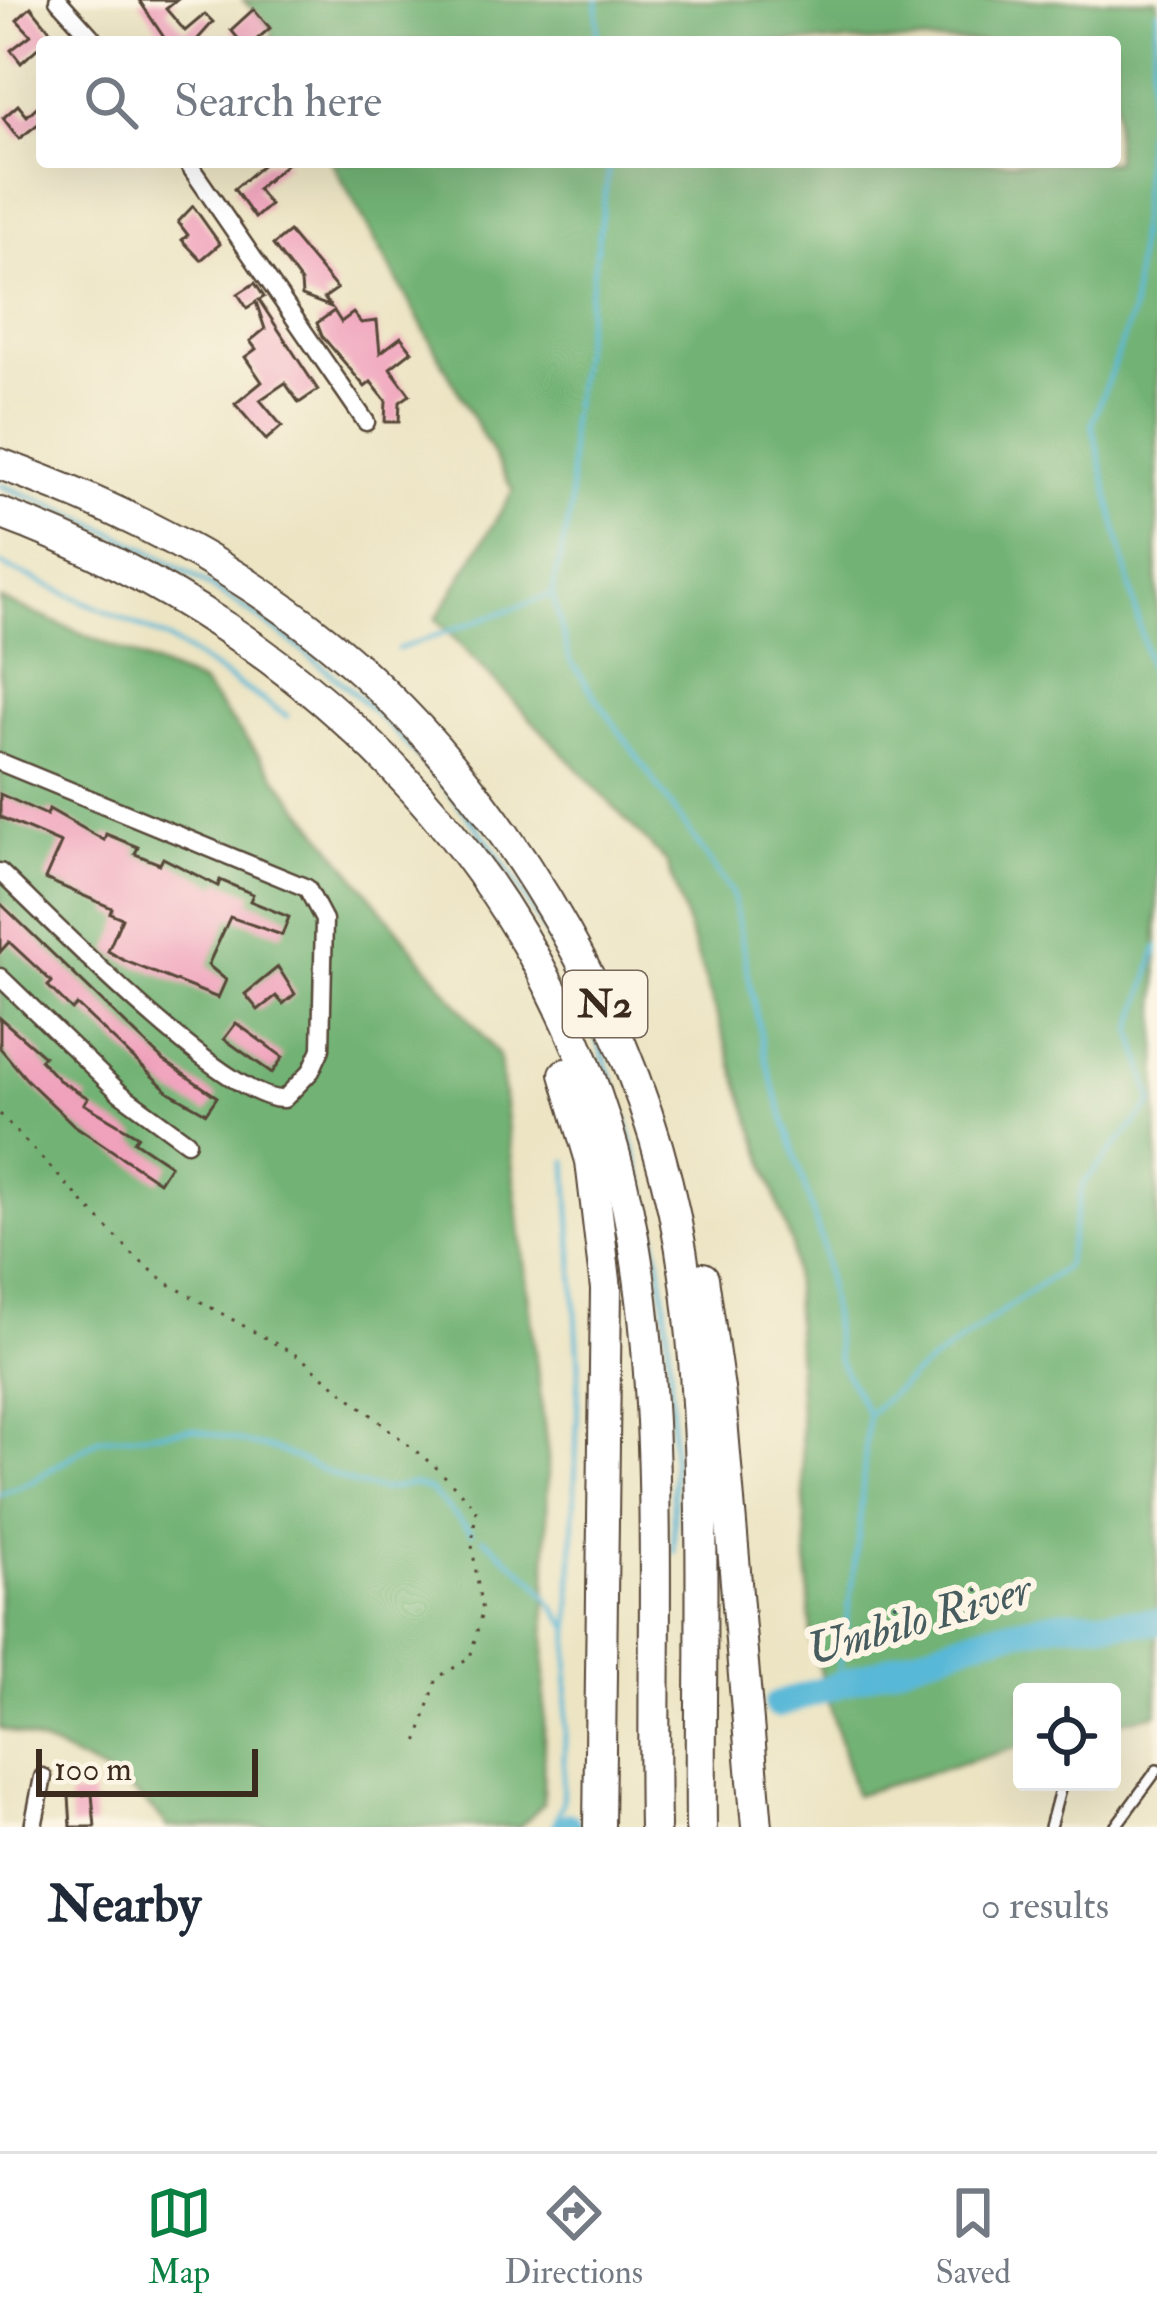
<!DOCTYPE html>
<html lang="en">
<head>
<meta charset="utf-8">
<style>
	:root { --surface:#fff; --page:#f2f2f3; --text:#1f2937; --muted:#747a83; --line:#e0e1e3; --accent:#0b8043 }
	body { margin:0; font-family:"IM FELL Double Pica",serif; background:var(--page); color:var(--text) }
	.controls { position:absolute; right:36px; bottom:36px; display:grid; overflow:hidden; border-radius:12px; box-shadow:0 12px 48px #0002 }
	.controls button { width:108px; height:108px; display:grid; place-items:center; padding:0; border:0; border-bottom:3px solid var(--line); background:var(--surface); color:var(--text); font:60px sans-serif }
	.scale { position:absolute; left:36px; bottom:30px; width:222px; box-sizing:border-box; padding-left:12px; border:6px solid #3b2a1e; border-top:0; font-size:33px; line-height:42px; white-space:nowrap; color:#3b2a1e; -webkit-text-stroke:9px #fcf5e5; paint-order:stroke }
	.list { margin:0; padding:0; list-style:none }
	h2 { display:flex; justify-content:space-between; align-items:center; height:156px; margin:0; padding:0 48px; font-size:51px }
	h2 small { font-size:39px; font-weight:400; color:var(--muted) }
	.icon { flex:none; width:66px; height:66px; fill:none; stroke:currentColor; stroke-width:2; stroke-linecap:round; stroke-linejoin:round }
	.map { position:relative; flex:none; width:1157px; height:1827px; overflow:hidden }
	.search { position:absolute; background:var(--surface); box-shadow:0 12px 48px #0002; left:36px; right:36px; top:36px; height:132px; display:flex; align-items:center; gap:30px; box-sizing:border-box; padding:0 42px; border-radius:12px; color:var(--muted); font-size:45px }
	.sheet { height:324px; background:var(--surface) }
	nav { display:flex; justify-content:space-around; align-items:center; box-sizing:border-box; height:168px; border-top:3px solid var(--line); background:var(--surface); font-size:33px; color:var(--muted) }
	nav a { display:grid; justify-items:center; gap:6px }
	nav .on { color:var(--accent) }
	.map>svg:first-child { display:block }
</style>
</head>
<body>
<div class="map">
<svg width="1157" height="1827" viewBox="0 0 1157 1827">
	<rect width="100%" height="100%" fill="#fcf5e5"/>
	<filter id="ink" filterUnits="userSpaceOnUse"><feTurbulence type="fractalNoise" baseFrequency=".00833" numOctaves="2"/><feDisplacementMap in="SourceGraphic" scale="24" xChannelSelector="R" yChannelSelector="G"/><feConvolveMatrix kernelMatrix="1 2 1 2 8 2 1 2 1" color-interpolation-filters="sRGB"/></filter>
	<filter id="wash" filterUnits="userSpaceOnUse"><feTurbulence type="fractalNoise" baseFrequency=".004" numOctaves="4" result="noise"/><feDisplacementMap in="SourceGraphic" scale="48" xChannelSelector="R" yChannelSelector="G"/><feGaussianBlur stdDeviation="2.7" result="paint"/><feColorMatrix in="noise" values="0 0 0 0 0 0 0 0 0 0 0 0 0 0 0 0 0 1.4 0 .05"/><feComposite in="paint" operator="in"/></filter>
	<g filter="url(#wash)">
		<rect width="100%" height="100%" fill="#ece4c3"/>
		<g fill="#72b274" stroke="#566e49" stroke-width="3">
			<polygon points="243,0 1157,0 1157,1714 1112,1723 1112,1692 1022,1692 1022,1746 855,1795 811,1638 792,1246 667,863 436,619 513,491 332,162 1115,162 1115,42 271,42 272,28"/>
			<path d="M0 599 202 684 499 1056 548 1458 543 1804 519 1827H168C131 1778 57 1747 0 1728Z"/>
		</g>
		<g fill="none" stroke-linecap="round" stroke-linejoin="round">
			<g stroke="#59b8d7" stroke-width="4.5">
				<polyline points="597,0 598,42"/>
				<polyline points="1157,10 1132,314 1092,424 1157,701"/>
				<polyline points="610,162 570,425 571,509 552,594 570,660 732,893 765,1057 822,1243 838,1359 868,1414 859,1533 837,1687"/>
				<path d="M0 485C343 611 579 864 653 1226 675 1333 672 1443 674 1552"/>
				<polyline points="0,564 168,639 287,716"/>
				<polyline points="398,649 551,595"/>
				<polyline points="567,1161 579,1365 570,1629"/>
				<polyline points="868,1414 916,1373 1065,1267 1083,1184 1153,1103 1133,1031 1157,947"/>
				<polyline points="0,1494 33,1481 99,1439 192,1429 279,1451 356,1485 383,1490 412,1484 430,1490 472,1533"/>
				<polyline points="483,1538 534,1580 570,1629 562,1803 553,1827"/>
			</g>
			<g stroke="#59b8d7" stroke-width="27">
				<polyline points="777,1705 986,1636 1062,1622 1157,1622"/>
				<polyline points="566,1827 568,1826"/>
			</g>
		</g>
		<g id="blocks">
			<g fill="#f0a1bc">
				<polygon points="139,0 177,0 166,9 185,31 205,14 213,22 195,42 167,42"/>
				<polygon points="31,7 53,34 21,63 11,50 31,35 17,20"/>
				<polygon points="254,9 270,28 254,42 241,42 231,30"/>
				<polygon points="42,102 42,121 19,139 3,118 18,105 27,116"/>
				<polygon points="266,162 289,162 257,189 270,205 255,218 234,189"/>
				<polygon points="193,206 220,244 201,260 182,240 188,235 178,222"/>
				<polygon points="289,232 337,289 324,298 331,307 302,296 301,282 273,245"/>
				<polygon points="255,283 264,297 259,300 318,390 299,403 285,383 260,400 282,426 266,440 235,404 262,382 245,357 256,349 250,341 265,329 256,302 247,308 238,294"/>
				<polygon points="334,311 341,322 353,313 361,323 377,321 380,353 401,337 412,351 390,368 410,395 400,402 399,422 385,422 386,401 371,382 365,387 322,336 317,323"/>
				<polygon points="0,794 47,815 49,809 104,840 106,834 138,847 135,854 160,864 163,858 218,886 220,880 253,894 250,901 289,917 282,935 230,917 208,965 226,980 218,998 125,961 108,951 122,918 110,913 112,908 45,879 61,843 0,817"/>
				<polygon points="0,903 163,1060 217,1097 206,1113 169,1092 77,1005 72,1010 48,986 52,982 9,942 0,952"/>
				<polygon points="278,967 295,994 283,1004 276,996 258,1010 245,994"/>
				<polygon points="0,1018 44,1056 40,1060 59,1080 88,1098 84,1104 138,1136 134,1141 170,1165 159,1182 74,1125 27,1080 0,1048"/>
				<polygon points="236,1023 283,1057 272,1073 224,1039"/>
				<polygon points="92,1794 95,1827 71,1827 69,1796"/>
			</g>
		</g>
	</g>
	<g filter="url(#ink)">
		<use href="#blocks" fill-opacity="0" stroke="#564637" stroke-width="3"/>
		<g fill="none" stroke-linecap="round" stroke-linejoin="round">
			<g stroke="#564637" stroke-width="14">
				<g id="lane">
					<polyline points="1050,1827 1062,1782"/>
					<polyline points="1115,1827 1157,1770"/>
				</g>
			</g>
			<g stroke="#564637" stroke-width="21">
				<g id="street">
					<polyline points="58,0 96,42"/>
					<polyline points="187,162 366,422"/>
					<path d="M0 762 307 888 324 920 321 1049 311 1071 284 1099C226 1102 49 918 0 872"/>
					<polyline points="0,977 120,1093 187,1142"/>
					<polyline points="33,1827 43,1777"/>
				</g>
			</g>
			<g stroke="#564637" stroke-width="34">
				<g id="highway">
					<path d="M0 464C259 558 430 692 566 933 628 1043 672 1165 687 1291 709 1467 699 1650 701 1827"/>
					<path d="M0 513C320 631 574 893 633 1237 666 1431 651 1631 655 1827"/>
					<polyline points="565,1074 591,1161 606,1289 599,1827"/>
					<polyline points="703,1278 720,1396 757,1827"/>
				</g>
			</g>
			<polyline stroke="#564637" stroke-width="3" stroke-dasharray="3 9" stroke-linecap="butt" points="0,1114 136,1258 169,1284 301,1358 438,1469 476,1509 472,1545 482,1612 470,1658 437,1678 416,1746"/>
			<use href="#lane" stroke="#fff" stroke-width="9"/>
			<use href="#street" stroke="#fff" stroke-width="16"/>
			<use href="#highway" stroke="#fff" stroke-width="30"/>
		</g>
	</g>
	<g text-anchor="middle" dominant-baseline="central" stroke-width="12" stroke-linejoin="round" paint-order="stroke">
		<rect fill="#fcf5e5" stroke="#75675a" stroke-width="3" x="563" y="971" width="84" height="66" rx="9"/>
		<g font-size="39" font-weight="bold" fill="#3b2a1e">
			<text x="605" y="1004">N2</text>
		</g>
		<g font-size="45" font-style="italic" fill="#465c5f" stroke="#fcf5e5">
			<text transform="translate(919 1620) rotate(-16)">Umbilo River</text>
		</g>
	</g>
</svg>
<div class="controls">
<button><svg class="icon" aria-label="locate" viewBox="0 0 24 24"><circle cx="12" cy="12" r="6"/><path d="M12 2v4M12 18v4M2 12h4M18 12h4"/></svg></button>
</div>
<div class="scale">100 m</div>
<div class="search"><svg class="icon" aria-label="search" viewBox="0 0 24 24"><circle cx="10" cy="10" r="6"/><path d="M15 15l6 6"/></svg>Search here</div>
</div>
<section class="sheet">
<h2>Nearby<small>0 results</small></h2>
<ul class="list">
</ul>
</section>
<nav>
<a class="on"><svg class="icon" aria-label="map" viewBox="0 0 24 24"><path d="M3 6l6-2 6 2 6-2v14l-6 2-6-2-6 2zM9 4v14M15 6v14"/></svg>Map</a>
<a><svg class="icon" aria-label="directions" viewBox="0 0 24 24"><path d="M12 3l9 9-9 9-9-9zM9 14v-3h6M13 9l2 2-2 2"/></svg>Directions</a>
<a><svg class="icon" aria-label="saved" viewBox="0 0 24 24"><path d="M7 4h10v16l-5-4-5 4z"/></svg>Saved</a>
</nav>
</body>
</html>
